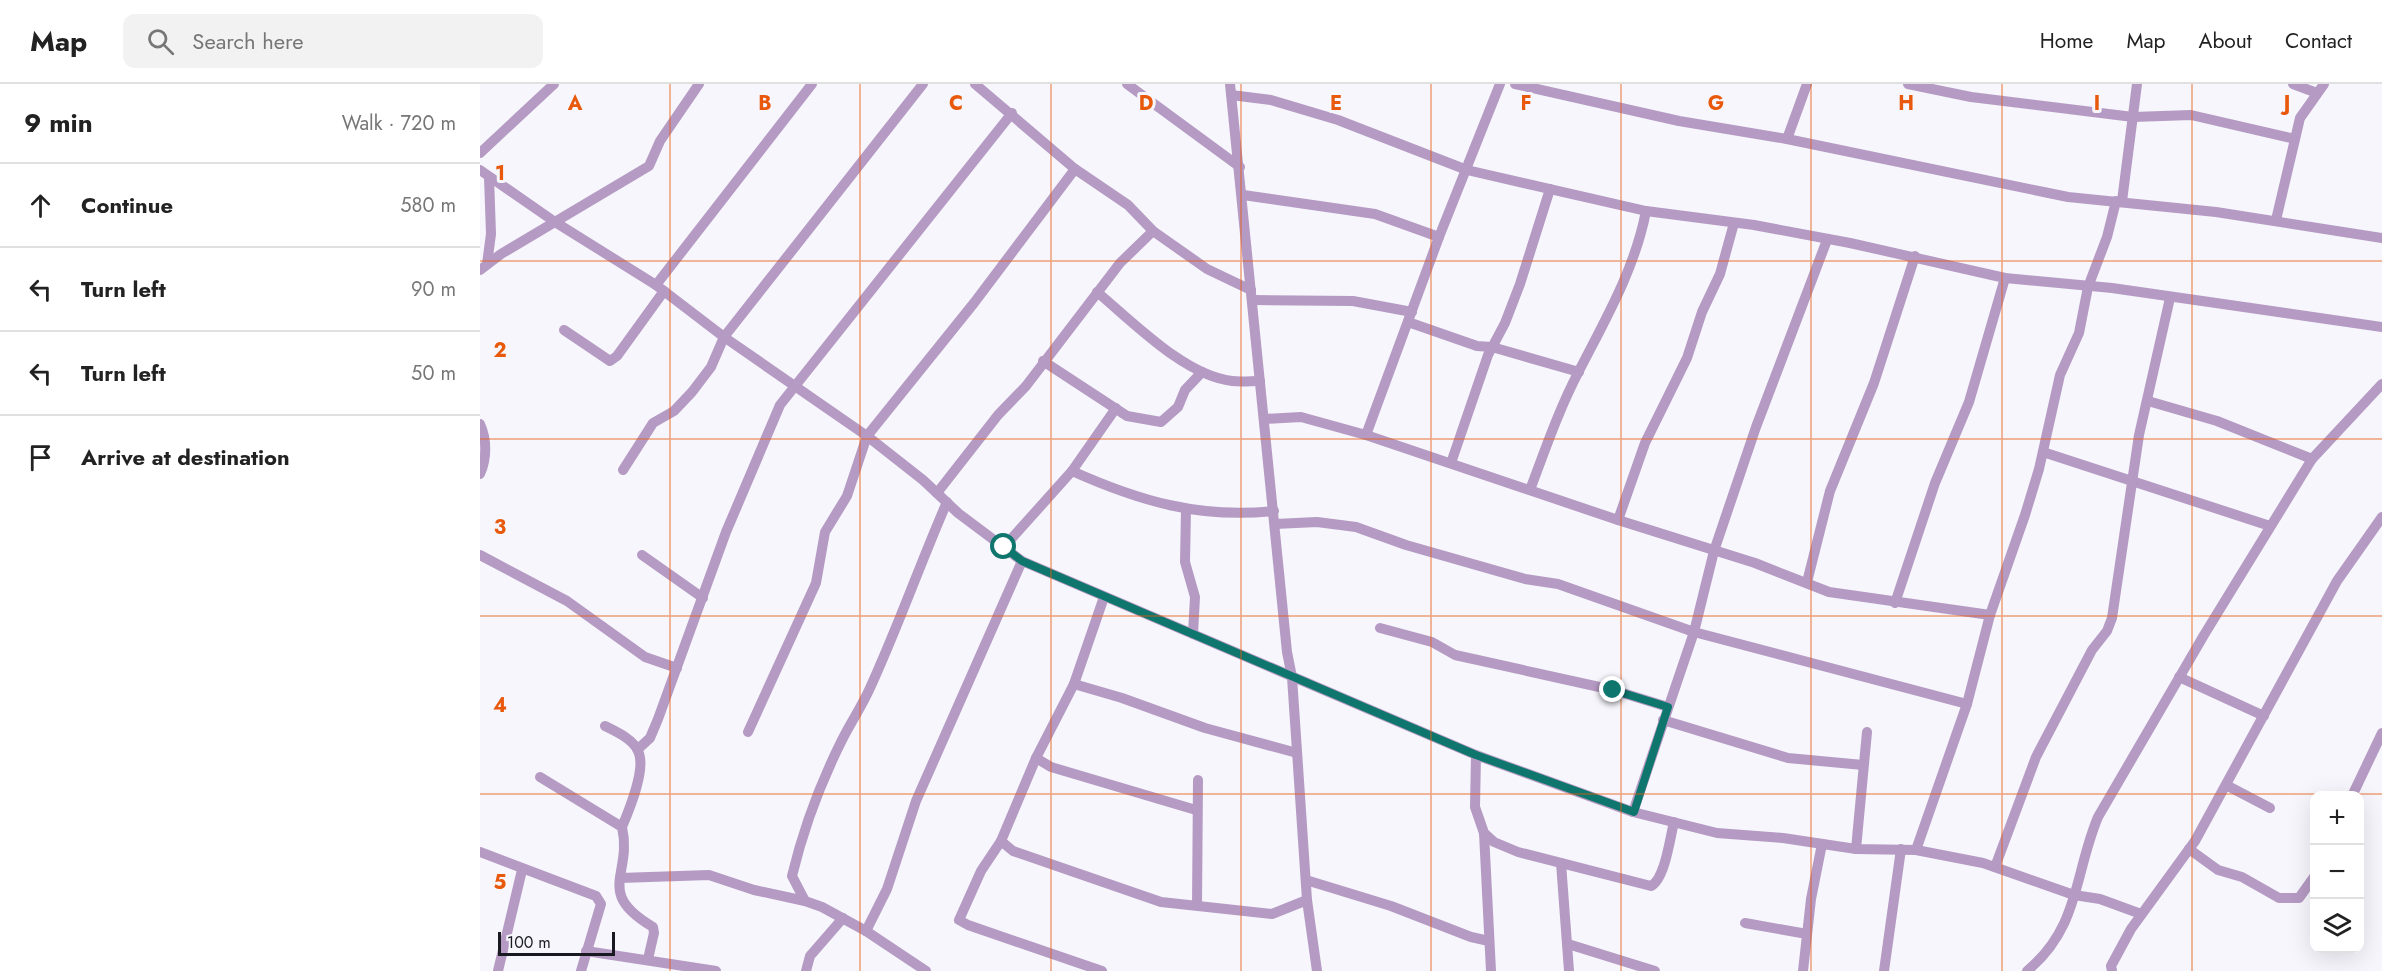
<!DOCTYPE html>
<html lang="en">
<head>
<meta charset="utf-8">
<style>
	:root { --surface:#fff; --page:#f2f2f2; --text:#222; --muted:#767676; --line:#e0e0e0 }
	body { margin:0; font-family:Jost,sans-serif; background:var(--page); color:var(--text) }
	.controls { position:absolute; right:18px; bottom:18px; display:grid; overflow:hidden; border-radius:12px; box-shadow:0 6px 24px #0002 }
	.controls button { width:54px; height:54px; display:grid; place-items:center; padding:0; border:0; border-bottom:2px solid var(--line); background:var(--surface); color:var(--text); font:30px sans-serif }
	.scale { position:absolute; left:18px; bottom:15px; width:117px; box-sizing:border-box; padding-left:6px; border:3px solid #191922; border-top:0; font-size:16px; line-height:21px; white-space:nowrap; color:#191922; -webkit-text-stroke:4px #f6f6fc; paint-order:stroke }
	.stop { position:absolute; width:18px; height:18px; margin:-14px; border:4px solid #0f766e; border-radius:50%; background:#fff }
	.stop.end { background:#0f766e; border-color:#fff; box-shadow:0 2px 6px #0008 }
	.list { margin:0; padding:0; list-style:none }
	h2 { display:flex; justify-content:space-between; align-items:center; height:78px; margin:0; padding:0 24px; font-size:26px }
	h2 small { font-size:20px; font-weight:400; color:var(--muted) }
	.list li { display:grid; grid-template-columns:39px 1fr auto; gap:18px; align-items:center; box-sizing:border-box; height:84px; padding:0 24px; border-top:2px solid var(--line) }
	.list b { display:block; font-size:22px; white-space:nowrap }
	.list em { font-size:20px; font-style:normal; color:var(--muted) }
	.icon { flex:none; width:33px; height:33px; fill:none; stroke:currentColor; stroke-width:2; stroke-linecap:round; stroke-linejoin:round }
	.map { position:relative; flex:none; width:1902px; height:887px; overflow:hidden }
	header { display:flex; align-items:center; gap:36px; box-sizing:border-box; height:84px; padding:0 30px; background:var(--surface); border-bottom:2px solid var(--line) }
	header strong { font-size:28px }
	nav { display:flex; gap:33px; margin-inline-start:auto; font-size:21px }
	.search { width:420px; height:54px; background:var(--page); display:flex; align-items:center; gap:15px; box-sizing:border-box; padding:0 21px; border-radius:12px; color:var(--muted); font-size:22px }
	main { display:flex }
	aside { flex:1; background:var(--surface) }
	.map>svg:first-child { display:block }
</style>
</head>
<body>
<header>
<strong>Map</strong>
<div class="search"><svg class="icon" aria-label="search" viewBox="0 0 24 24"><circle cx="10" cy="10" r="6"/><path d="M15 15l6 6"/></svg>Search here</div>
<nav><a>Home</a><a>Map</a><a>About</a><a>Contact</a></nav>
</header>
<main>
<aside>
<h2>9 min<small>Walk · 720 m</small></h2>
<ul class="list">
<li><svg class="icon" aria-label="ahead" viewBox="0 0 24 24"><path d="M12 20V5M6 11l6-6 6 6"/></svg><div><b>Continue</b></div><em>580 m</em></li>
<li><svg class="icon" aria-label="left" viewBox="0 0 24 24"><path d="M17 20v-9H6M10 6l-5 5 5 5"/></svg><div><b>Turn left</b></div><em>90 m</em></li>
<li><svg class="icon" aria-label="left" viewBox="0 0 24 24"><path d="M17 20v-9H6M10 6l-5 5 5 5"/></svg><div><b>Turn left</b></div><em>50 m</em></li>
<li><svg class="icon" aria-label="arrive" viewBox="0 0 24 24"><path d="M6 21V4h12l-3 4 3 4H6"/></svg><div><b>Arrive at destination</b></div></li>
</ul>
</aside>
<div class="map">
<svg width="1902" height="887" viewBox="0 0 1902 887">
	<rect width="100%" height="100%" fill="#f6f6fc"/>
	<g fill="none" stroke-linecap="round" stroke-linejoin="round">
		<g stroke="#b59ac3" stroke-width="10">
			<polyline points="495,0 595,85 648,121 673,147 727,185 771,206"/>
			<polyline points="647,0 760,83"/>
			<polyline points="750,0 807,568 812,593 827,816 837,887"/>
			<polyline points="1020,0 959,153 886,351 1138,436 1275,479 1349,508 1510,531"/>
			<polyline points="1035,0 1199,37 1307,55 1588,113 1736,128 1902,154"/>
			<polyline points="1428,0 1491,13 1653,33 1711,31 1815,55"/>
			<polyline points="1813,0 1837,9"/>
			<polyline points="751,11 791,16 858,36 987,86 1166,127 1274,141 1370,159 1525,194 1632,204 1902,243"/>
			<polyline points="1307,55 1327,0"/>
			<polyline points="0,69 74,0"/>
			<polyline points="0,86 75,138 176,201 244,253 387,352 443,396 478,429 542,477 996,671 1153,728 1237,749 1303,754 1376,765 1436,766 1503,779 1594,811 1620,815 1661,830"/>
			<polyline points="763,111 895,130 959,153"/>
			<polyline points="1642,117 1657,0"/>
			<polyline points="1796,136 1820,34 1844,0"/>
			<polyline points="7,180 11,150 9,93"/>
			<polyline points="0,186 21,170 169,82 180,57 219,0"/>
			<polyline points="176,201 332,0"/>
			<path d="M617 208C653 238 705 292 752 297 761 298 771 297 780 297"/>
			<polyline points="773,216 873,217 932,228"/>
			<polyline points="928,238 997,262 1012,263 1099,288"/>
			<polyline points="84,246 130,277 137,272 184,207"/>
			<polyline points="563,277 647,332 681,338 698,323 705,306 722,288"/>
			<polyline points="1668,317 1737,337 1832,375"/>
			<polyline points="784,335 821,333 886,351"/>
			<path d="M0 340C7 355 7 375 0 390"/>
			<polyline points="1563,368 1790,442"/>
			<polyline points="971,379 1008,271 1025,239 1040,200 1070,105"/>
			<polyline points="143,386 173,339 194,327 212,308 231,283 244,253 443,0"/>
			<path d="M592 387C659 417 720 435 794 427"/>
			<path d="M1050 406C1065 366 1079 325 1099 287 1125 236 1155 185 1166 127"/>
			<polyline points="457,409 518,331 546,302 640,179 673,147"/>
			<polyline points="706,425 705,478 715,513 713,550"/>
			<polyline points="1138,436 1165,359 1207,274 1222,228 1240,190 1254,139"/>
			<polyline points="795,440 837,438 876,443 926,461 1045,495 1078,500 1214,548 1487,620"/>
			<polyline points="524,463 592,387 636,324"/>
			<polyline points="0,471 87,517 165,573 197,584"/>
			<polyline points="162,471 223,514"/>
			<polyline points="1327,498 1350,407 1394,299 1435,172"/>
			<polyline points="1415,519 1455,399 1489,318 1525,194"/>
			<polyline points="900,544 952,558 975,571 1133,606 1188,623"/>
			<polyline points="1699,593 1784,632"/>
			<polyline points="594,600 642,614 725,644 817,669"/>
			<polyline points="1183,636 1308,674 1383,681"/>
			<path d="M125 642C135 647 153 655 158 667 167 684 149 726 142 743"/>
			<polyline points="268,648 336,499 345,448 367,412 387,352 494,219 595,85"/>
			<polyline points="158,665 170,654 178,635 246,448 300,321 532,29"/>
			<path d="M996 671 995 723 1004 749 1014 758 1038 768 1171 802C1185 795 1190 754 1194 738"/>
			<polyline points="556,674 571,683 716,726"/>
			<path d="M60 693 142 743C153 791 114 808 173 843L174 849 168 875"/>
			<polyline points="1746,701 1790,724"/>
			<polyline points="1872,712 1902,649"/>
			<polyline points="1153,728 1214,548 1234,467 1276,343 1347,156"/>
			<polyline points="1004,749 1011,887"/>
			<polyline points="521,757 533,767 681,818 792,830 827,816"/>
			<polyline points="1376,765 1387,648"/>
			<polyline points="1709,765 1738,786 1762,793 1799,814 1819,814 1834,793"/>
			<polyline points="1436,766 1487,620 1510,531 1545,431 1559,385 1580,291 1599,249 1608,203 1627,153 1636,117"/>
			<polyline points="0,768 116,812 121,820 101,887"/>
			<polyline points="1081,779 1089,887"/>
			<polyline points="1515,783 1556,673 1612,566 1627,547 1632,534 1659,351 1690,214"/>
			<polyline points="140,794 229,791 274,806 325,817 342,823 386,847 407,805 436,717 542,477"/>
			<polyline points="826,796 911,822 991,853 1009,857"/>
			<path d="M325 817 312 792C323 746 341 698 362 656 371 638 382 622 390 604 418 543 440 480 467 418"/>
			<polyline points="717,821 718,696"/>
			<polyline points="1265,839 1327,850"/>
			<polyline points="386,847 446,887"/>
			<polyline points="1088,860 1175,887"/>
			<polyline points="106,867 236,887"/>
			<polyline points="18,887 42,786"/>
			<polyline points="326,887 330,872 363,834"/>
			<polyline points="622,887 488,841 479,836 501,787 521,757 556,674 594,600 624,513"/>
			<polyline points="1323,887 1331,815 1342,760"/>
			<polyline points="1404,887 1421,765"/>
			<path d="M1547 887C1600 843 1594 790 1618 733L1724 551 1832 375 1902 300"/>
			<polyline points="1632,887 1631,882 1651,845 1715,757 1857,497 1902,433"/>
		</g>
	</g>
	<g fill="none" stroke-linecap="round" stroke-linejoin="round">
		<polyline stroke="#0f766e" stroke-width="8" points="524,463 542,477 996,671 1154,728 1188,623 1133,606"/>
	</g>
	<path fill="none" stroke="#e8590c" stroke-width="1.5" stroke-opacity="0.55" d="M190 0V887M380 0V887M571 0V887M761 0V887M951 0V887M1141 0V887M1331 0V887M1522 0V887M1712 0V887M0 177H1902M0 355H1902M0 532H1902M0 710H1902"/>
	<g font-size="20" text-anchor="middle" font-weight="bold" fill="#e8590c" stroke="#f6f6fc" stroke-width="6" stroke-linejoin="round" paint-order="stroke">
		<text x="95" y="26">A</text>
		<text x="285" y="26">B</text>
		<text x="476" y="26">C</text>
		<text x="666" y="26">D</text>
		<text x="856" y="26">E</text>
		<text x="1046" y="26">F</text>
		<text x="1236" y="26">G</text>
		<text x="1426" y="26">H</text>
		<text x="1617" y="26">I</text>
		<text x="1807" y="26">J</text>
		<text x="20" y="96">1</text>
		<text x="20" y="273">2</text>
		<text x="20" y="450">3</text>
		<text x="20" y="628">4</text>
		<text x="20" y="805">5</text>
	</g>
</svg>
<div class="controls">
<button>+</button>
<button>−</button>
<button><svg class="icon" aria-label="layers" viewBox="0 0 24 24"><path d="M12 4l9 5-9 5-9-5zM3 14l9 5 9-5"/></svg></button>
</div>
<div class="scale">100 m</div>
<div class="stop" style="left:524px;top:463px"></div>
<div class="stop end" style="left:1133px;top:606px"></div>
</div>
</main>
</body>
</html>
